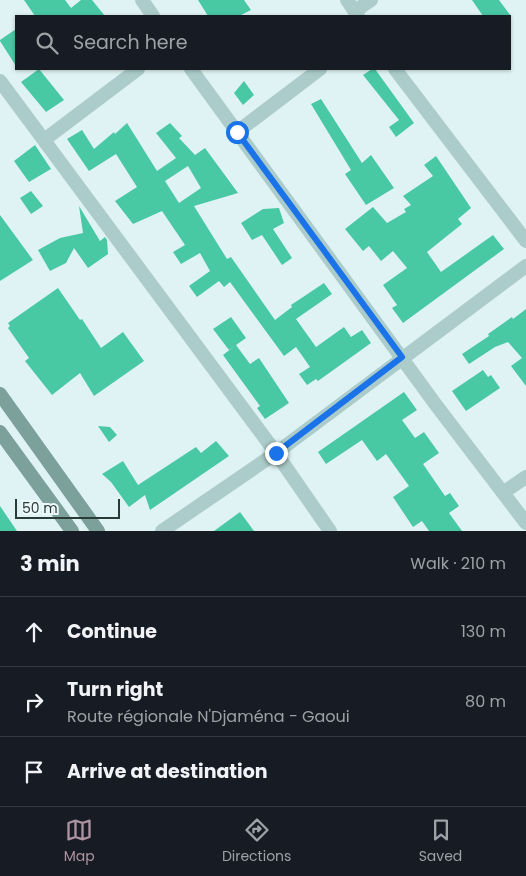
<!DOCTYPE html>
<html lang="en">
<head>
<meta charset="utf-8">
<style>
  body { margin:0; font-family:Poppins,sans-serif; background:#20242c; color:#f1f3f6 }
  .scale { position:absolute; left:15px; bottom:12px; width:105px; box-sizing:border-box; padding-left:5px; border:2px solid #2a3a37; border-top:0; font-size:14px; line-height:18px; white-space:nowrap; color:#2a3a37; -webkit-text-stroke:4px #edfafb; paint-order:stroke }
  .stop { position:absolute; width:15px; height:15px; margin:-11px; border:4px solid #1a73e8; border-radius:50%; background:#fff }
  .stop.end { background:#1a73e8; border-color:#fff; box-shadow:0 1px 5px #0008 }
  .list { margin:0; padding:0; list-style:none }
  h2 { display:flex; justify-content:space-between; align-items:center; height:65px; margin:0; padding:0 20px; font-size:21px }
  h2 small { font-size:16px; font-weight:400; color:#9ea1a6 }
  .list li { display:grid; grid-template-columns:32px 1fr auto; gap:15px; align-items:center; box-sizing:border-box; height:70px; padding:0 20px; border-top:1px solid #363941 }
  .list b { display:block; font-size:19px; white-space:nowrap }
  .list p { margin:0; font-size:16px; white-space:nowrap; color:#9ea1a6 }
  .list em { font-size:16px; font-style:normal; color:#9ea1a6 }
  .icon { flex:none; width:28px; height:28px; fill:none; stroke:currentColor; stroke-width:2; stroke-linecap:round; stroke-linejoin:round }
  .map { position:relative; flex:none; width:526px; height:531px; overflow:hidden }
  .search { position:absolute; background:#171b24; box-shadow:0 1px 4px #0004; left:15px; right:15px; top:15px; height:55px; display:flex; align-items:center; gap:12px; box-sizing:border-box; padding:0 18px; border-radius:0px; color:#9ea1a6; font-size:19px }
  .sheet { height:275px; background:#171b24 }
  nav { display:flex; justify-content:space-around; align-items:center; box-sizing:border-box; height:70px; border-top:1px solid #363941; background:#171b24; font-size:14px; color:#9ea1a6 }
  nav a { display:grid; justify-items:center; gap:2px }
  nav .on { color:#ae93a2 }
  .map>svg:first-child { display:block }
</style>
</head>
<body>
<div class="map">
<svg width="526" height="531" viewBox="0 0 526 531">
  <rect width="100%" height="100%" fill="#e0f3f4"/>
  <path fill="#49c8a4" fill-rule="evenodd" d="M24,0H65L71,8L81,0H92L105,16H35Z
    M198,0H244L251,10L239,16H208Z
    M472,0H499L511,16H483Z
    M16,29V66L0,41V40Z
    M39,69L64,100L46,112L21,82Z
    M372,69H375L414,123L396,137L389,127L399,120L363,75Z
    M244,81L254,95L243,105L234,93Z
    M321,99L362,163L371,155L394,188L366,205L345,174L351,170L311,104Z
    M127,123L157,171L176,158L156,133L170,123L182,136L179,138L195,155L205,148L238,193L194,206L227,259L231,257L275,320L292,307L291,305L324,283L332,294L296,319L316,347L344,327L351,337L362,330L371,343L318,381L316,379L307,385L299,374L310,367L296,347L284,356L230,282L224,287L219,281L197,297L189,286L210,271L200,253L181,264L173,252L185,245L162,211L133,224L115,201L137,187L116,154L89,171L67,139L82,130L94,149L114,132L115,134ZM188,166L201,188L179,203L165,181Z
    M35,145L51,169L29,182L14,161Z
    M436,156L471,208L458,219L462,224L427,252L441,272L493,235L504,249L403,323L392,308L397,305L383,285L407,268L393,251L381,261L369,246L363,251L345,229L373,207L387,223L406,212L404,209L411,205L403,196L433,176L424,165Z
    M31,191L43,206L31,214L20,198Z
    M79,206L100,241L105,237L107,240L108,254L88,268L74,248L66,263L50,271L38,250L60,238L83,233Z
    M279,208L284,223L273,229L292,258L282,265L262,235L252,240L241,223L263,209Z
    M0,215L33,260L0,281Z
    M58,288L80,320L82,319L101,348L123,332L144,361L94,396L80,373L52,395L25,361L29,358L8,328L10,326L8,323Z
    M526,309V386L511,366L522,358L508,342L495,347L469,364L462,354L489,336L488,334L512,317L513,319Z
    M231,317L246,338L229,350L213,329Z
    M236,345L250,364L259,358L289,403L265,419L257,408L260,406L223,355Z
    M483,370L488,377L491,375L500,388L466,411L452,391Z
    M404,392L417,410L402,420L415,438L424,432L439,453L423,464L445,496L450,493L459,506L449,513L462,531H429L422,521L413,527L393,497L409,486L386,454L377,461L362,440L326,464L318,452Z
    M98,426L110,427L117,435L109,442Z
    M216,441L229,456L150,510L145,495L129,507L111,482L102,474L123,461L138,485L196,447L201,453Z
    M0,506L17,531H0Z
    M240,512L254,531H214Z"/>
  <g fill="none" stroke-linecap="round" stroke-linejoin="round">
    <path stroke="#abccca" stroke-width="14" d="M142,0L153,16
      M347,0L358,16
      M355,11L371,0
      M191,69L436,405L526,523
      M395,69L526,241
      M0,81L276,453L330,531
      M237,132L320,69
      M44,140L138,69
      M504,492L526,477"/>
    <path stroke="#abccca" stroke-width="14" d="M162,531L276,453L526,266"/>
    <path stroke="#7ca09a" stroke-width="14" d="M0,394L98,531
      M0,432L72,531"/>
  </g>
  <g fill="none" stroke-linecap="round" stroke-linejoin="round">
    <path stroke="#1a73e8" stroke-width="6" d="M237,132L402,357L276,453"/>
  </g>
</svg>
<div class="scale">50 m</div>
<div class="stop" style="left:237px;top:132px"></div>
<div class="stop end" style="left:276px;top:453px"></div>
<div class="search"><svg class="icon" aria-label="search" viewBox="0 0 24 24"><circle cx="10" cy="10" r="6"/><path d="M15 15l6 6"/></svg>Search here</div>
</div>
<section class="sheet">
<h2>3 min<small>Walk · 210 m</small></h2>
<ul class="list">
<li><svg class="icon" aria-label="ahead" viewBox="0 0 24 24"><path d="M12 20V5M6 11l6-6 6 6"/></svg><div><b>Continue</b></div><em>130 m</em></li>
<li><svg class="icon" aria-label="right" viewBox="0 0 24 24"><path d="M7 20v-9h11M14 6l5 5-5 5"/></svg><div><b>Turn right</b><p>Route régionale N'Djaména - Gaoui</p></div><em>80 m</em></li>
<li><svg class="icon" aria-label="arrive" viewBox="0 0 24 24"><path d="M6 21V4h12l-3 4 3 4H6"/></svg><div><b>Arrive at destination</b></div></li>
</ul>
</section>
<nav>
<a class="on"><svg class="icon" aria-label="map" viewBox="0 0 24 24"><path d="M3 6l6-2 6 2 6-2v14l-6 2-6-2-6 2zM9 4v14M15 6v14"/></svg>Map</a>
<a><svg class="icon" aria-label="directions" viewBox="0 0 24 24"><path d="M12 3l9 9-9 9-9-9zM9 14v-3h6M13 9l2 2-2 2"/></svg>Directions</a>
<a><svg class="icon" aria-label="saved" viewBox="0 0 24 24"><path d="M7 4h10v16l-5-4-5 4z"/></svg>Saved</a>
</nav>
</body>
</html>
